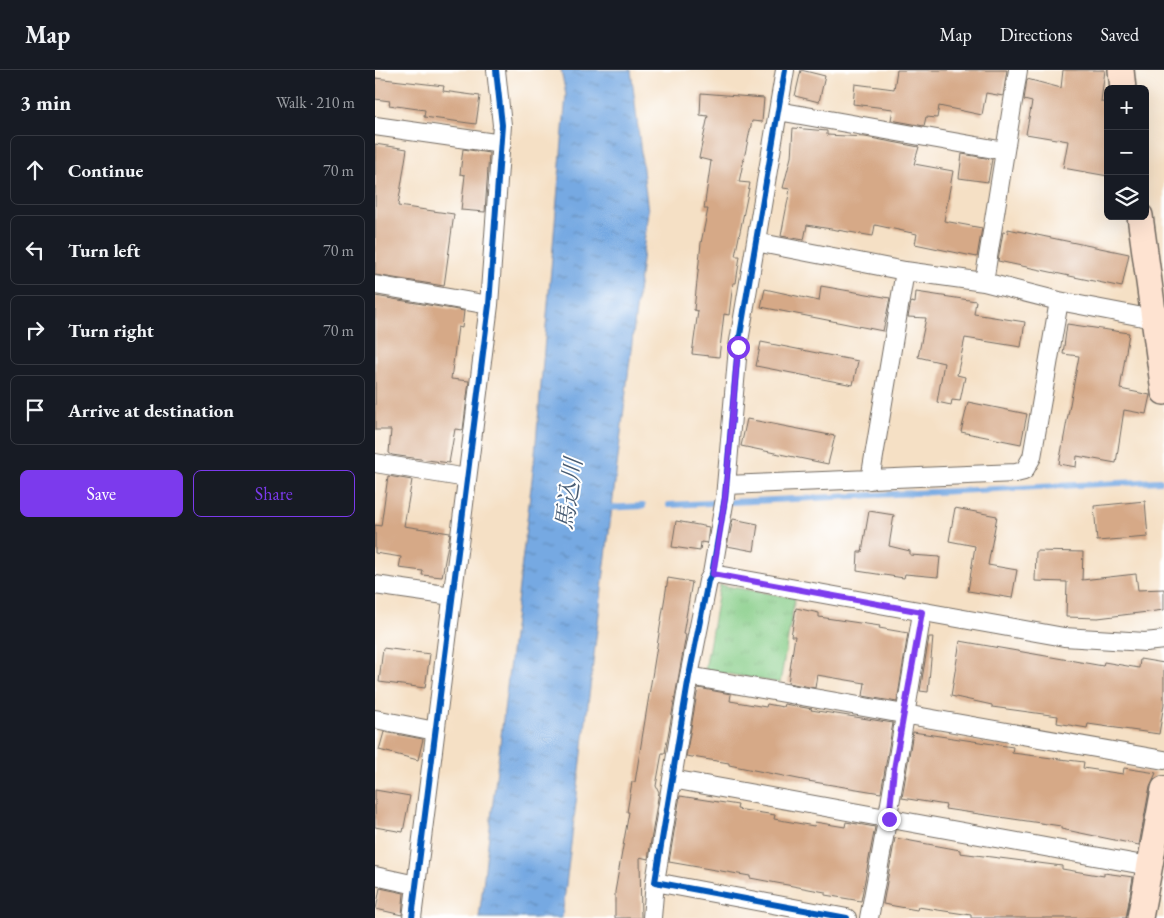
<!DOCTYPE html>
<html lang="en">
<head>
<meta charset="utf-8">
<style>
  body { margin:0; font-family:"EB Garamond","Noto Serif JP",serif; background:#20242c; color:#f1f3f6 }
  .controls { position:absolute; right:15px; top:15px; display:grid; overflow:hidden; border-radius:8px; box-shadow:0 5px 20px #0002 }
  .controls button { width:45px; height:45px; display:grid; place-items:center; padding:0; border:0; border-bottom:1px solid #363941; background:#171b24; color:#f1f3f6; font:25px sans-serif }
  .stop { position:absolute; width:15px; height:15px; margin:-11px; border:4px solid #7c3aed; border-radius:50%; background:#fff }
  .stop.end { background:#7c3aed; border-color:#fff; box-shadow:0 1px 5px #0008 }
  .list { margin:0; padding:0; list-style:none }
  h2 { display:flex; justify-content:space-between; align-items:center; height:65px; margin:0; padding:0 20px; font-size:21px }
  h2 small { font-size:16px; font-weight:400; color:#9ea1a6 }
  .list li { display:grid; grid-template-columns:32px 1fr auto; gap:15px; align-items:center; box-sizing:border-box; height:70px; margin:0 10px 10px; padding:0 10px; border:1px solid #363941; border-radius:8px }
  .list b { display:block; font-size:19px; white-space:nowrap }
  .list em { font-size:16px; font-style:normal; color:#9ea1a6 }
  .actions { display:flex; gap:10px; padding:15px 20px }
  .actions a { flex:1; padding:11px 0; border:1px solid #7c3aed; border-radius:8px; text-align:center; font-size:18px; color:#7c3aed }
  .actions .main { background:#7c3aed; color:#fff }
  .icon { flex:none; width:28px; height:28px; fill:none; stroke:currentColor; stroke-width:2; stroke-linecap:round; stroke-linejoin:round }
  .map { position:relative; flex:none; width:789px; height:848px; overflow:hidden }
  header { display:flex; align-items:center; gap:30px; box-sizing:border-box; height:70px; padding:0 25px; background:#171b24; border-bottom:1px solid #363941 }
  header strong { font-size:24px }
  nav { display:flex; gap:28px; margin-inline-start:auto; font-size:18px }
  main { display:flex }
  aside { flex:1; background:#171b24 }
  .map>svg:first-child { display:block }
</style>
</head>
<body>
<header>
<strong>Map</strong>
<nav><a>Map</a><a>Directions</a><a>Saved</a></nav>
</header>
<main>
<aside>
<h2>3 min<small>Walk · 210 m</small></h2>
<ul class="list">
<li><svg class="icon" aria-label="ahead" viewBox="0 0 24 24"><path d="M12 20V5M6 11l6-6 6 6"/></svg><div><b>Continue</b></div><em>70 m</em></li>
<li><svg class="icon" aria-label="left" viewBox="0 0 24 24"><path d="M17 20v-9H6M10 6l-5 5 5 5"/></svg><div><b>Turn left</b></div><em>70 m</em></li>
<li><svg class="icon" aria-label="right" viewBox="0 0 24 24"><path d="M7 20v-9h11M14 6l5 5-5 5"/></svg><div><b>Turn right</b></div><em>70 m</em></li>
<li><svg class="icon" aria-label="arrive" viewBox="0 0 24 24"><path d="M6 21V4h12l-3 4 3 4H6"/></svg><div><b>Arrive at destination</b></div></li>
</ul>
<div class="actions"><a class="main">Save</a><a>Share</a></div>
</aside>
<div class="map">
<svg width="789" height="848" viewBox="0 0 789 848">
  <defs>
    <pattern id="park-tufts" width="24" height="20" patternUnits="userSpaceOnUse" patternTransform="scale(1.25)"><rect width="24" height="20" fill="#88ce89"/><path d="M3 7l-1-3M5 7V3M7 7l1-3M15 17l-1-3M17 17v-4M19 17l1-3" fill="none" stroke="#76b176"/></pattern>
    <pattern id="water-ripples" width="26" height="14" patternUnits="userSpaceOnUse" patternTransform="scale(1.25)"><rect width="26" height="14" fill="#76a9e2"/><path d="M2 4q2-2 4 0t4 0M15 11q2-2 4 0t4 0" fill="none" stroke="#618ab7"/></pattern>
  </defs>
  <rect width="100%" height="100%" fill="#fff"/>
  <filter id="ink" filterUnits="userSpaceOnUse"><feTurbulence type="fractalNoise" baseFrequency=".02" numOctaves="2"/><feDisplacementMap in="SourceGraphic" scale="10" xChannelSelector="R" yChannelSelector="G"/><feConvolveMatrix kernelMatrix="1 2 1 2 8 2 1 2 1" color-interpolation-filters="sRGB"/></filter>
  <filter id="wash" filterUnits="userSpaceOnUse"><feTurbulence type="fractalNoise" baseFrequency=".0096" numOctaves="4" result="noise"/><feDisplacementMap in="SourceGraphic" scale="20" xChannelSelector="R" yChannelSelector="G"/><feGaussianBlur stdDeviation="1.12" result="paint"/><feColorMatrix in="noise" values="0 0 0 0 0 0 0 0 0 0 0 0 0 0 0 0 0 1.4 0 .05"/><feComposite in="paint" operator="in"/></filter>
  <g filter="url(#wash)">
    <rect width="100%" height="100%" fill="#f5e0c5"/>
    <path fill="url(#park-tufts)" stroke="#5a7c5a" d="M345,515L420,528L405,613L330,600Z"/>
    <path fill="url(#water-ripples)" stroke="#506a86" d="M186,0H256L273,141L187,848H104L160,384L191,25Z"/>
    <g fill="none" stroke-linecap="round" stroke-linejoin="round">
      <path stroke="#76a9e2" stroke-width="6" d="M294,435L785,411
        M230,438L268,436"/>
    </g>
    <g id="blocks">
      <path fill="#d6a987" d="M426,0L450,6L444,32L420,26Z
        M522,0H632L628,26L611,23L607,45L564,36L562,48L551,47L549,56L516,50L518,39L478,34L480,14L519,19Z
        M688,0H730L726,32L733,33V106L688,98L693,71L651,64L657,32L649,30L652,9L686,18Z
        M0,8L69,16L68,21L105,26L101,54L49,47L50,40L14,35L15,31L0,29Z
        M326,23L389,28L387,52L377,51L364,112L375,113L360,186H365L361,213H358L354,245L349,244L344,287L317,284L323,241L319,240L326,173L333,139H329L336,91L324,88L333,46L325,45Z
        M418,58L452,61V65L490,67L544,77L539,94L578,101L569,151L607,158L602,187L540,174L542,164L500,155L498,166L432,155L429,170L406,166L415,119L408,118L416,87Z
        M0,74L32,79L23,136L79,144L69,216L0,205Z
        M88,79L114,83L110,142L86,140L90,105L85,104Z
        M587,84L617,89L613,112L584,108Z
        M633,159L754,184L747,217L623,191L628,162L633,163Z
        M446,216L515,228L508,261L386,237L390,219L444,231Z
        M541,222L601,231L599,244L650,252L646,277L590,268L582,305L590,307L585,331L577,330L576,335L562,332L569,293L543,287L551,248L533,247L536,232L540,233Z
        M0,226L89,241L87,258L83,257L76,309L94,311L88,360L80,359L74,393L17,385L14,383L16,360H0Z
        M692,254L754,263L745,319L775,325L771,344L749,340L741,393L702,386L701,397L684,394L704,286L688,284Z
        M386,272L483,291L478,315L381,296Z
        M593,332L652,344L646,374L586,362Z
        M372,349L460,366L453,394L366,376Z
        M13,406L37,410L29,456L75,463L67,507L47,505L48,501L24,498L26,487L0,483V455L6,456Z
        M770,431L773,467L722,471L719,436Z
        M580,438L622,446L613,495L642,500L637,528L593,521L600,476L574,471Z
        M494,441L519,445L514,476L535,481V485L565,487L563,507L530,504L529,508L482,501L483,482H487Z
        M358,449L383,454L379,481L352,476Z
        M301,451L334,457L332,473L326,472L325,481L297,477Z
        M661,481L708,482L707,510L761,504L763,520L789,519V540L723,548L691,547L692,512L660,511Z
        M293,508L317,512L308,564L311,565L290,683H287L281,716L284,722L273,789L265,787L266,848H240V822L254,742H252L257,712H260Z
        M421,538L444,543V547L505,556L504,558L533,563L522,632L488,626L490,613L442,605L440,618L413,613L420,566H416Z
        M554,567H558L553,622L545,621Z
        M585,571L728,596L729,592L764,598L765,589L789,593V634L784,664L713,654L712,658L682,653L683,646L617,637V635L576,626Z
        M8,578L55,584L50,618L4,612Z
        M323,618L356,624L355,631L391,637L392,634L408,637L409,634L437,639L436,640L518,653L506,723L433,711L354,695V693L311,686Z
        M9,662L48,669L43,690L4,680Z
        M538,662L638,677L637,683L709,692L708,698L748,704L749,698L781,703L775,716L764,775L686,759V756L570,739L571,735L527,728Z
        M0,720L35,726L28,762L0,757Z
        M305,726L363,735L362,739L400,745L399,749L439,756L440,752L470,757L471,752L500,757L486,831L450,825V822L375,808V806L294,792Z
        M520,768L585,780V783L687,796V799L729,806V803L758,807L751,848H596V845L543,837L542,840L508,834Z
        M5,818L29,823L27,845L1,839Z"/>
    </g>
  </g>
  <g filter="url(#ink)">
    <use href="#blocks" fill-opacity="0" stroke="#726a61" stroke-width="1"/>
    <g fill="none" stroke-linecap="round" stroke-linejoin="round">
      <defs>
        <path id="street" d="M410,0L363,277L350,428L337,504L333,511L314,606L280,812L472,848
          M403,41L630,81
          M0,56L127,74
          M381,172L530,201L609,212L684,231L789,251
          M609,212L643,0
          M0,215L114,235
          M0,393L92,408
          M495,410L530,201
          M351,415L641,403L649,401L657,387L684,231
          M337,504L689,567L770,572L789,570
          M0,515L77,526
          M314,606L789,690
          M0,649L60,661
          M297,709L774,796
          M0,806L41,815
          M37,848L114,235L127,55L121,0
          M277,848L280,812
          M494,848C514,747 530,645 547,543"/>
        <path id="secondary" d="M746,0L748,19
          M765,146L789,322
          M765,848L789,719"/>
      </defs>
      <use href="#street" stroke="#726a61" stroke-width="20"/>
      <use href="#secondary" stroke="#726a61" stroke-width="28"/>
      <use href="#street" stroke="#fff" stroke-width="18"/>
      <use href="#secondary" stroke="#fee3d1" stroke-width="25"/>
      <defs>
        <path id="cycleway" d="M410,0L363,277L350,428L337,504L333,511L314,606L280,812L472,848
          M37,848L114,235L127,55L121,0"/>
      </defs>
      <use href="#cycleway" stroke="#fff" stroke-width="9"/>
      <use href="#cycleway" stroke="#0057b8" stroke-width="6"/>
    </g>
  </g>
  <g fill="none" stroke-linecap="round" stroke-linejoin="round" filter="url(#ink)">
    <path stroke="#7c3aed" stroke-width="6" d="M363,277L350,428L338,504L547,542L519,699L514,749"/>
  </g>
  <g text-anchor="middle" stroke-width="4" stroke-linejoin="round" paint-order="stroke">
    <g font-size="24" font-style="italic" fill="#495d74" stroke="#fff">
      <text transform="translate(194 424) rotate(-82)" y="8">馬込川</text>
    </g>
  </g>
</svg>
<div class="controls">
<button>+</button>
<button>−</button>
<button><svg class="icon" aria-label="layers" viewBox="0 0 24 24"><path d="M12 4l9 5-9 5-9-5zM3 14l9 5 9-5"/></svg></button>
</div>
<div class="stop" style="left:363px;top:277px"></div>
<div class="stop end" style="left:514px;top:749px"></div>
</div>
</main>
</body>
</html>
